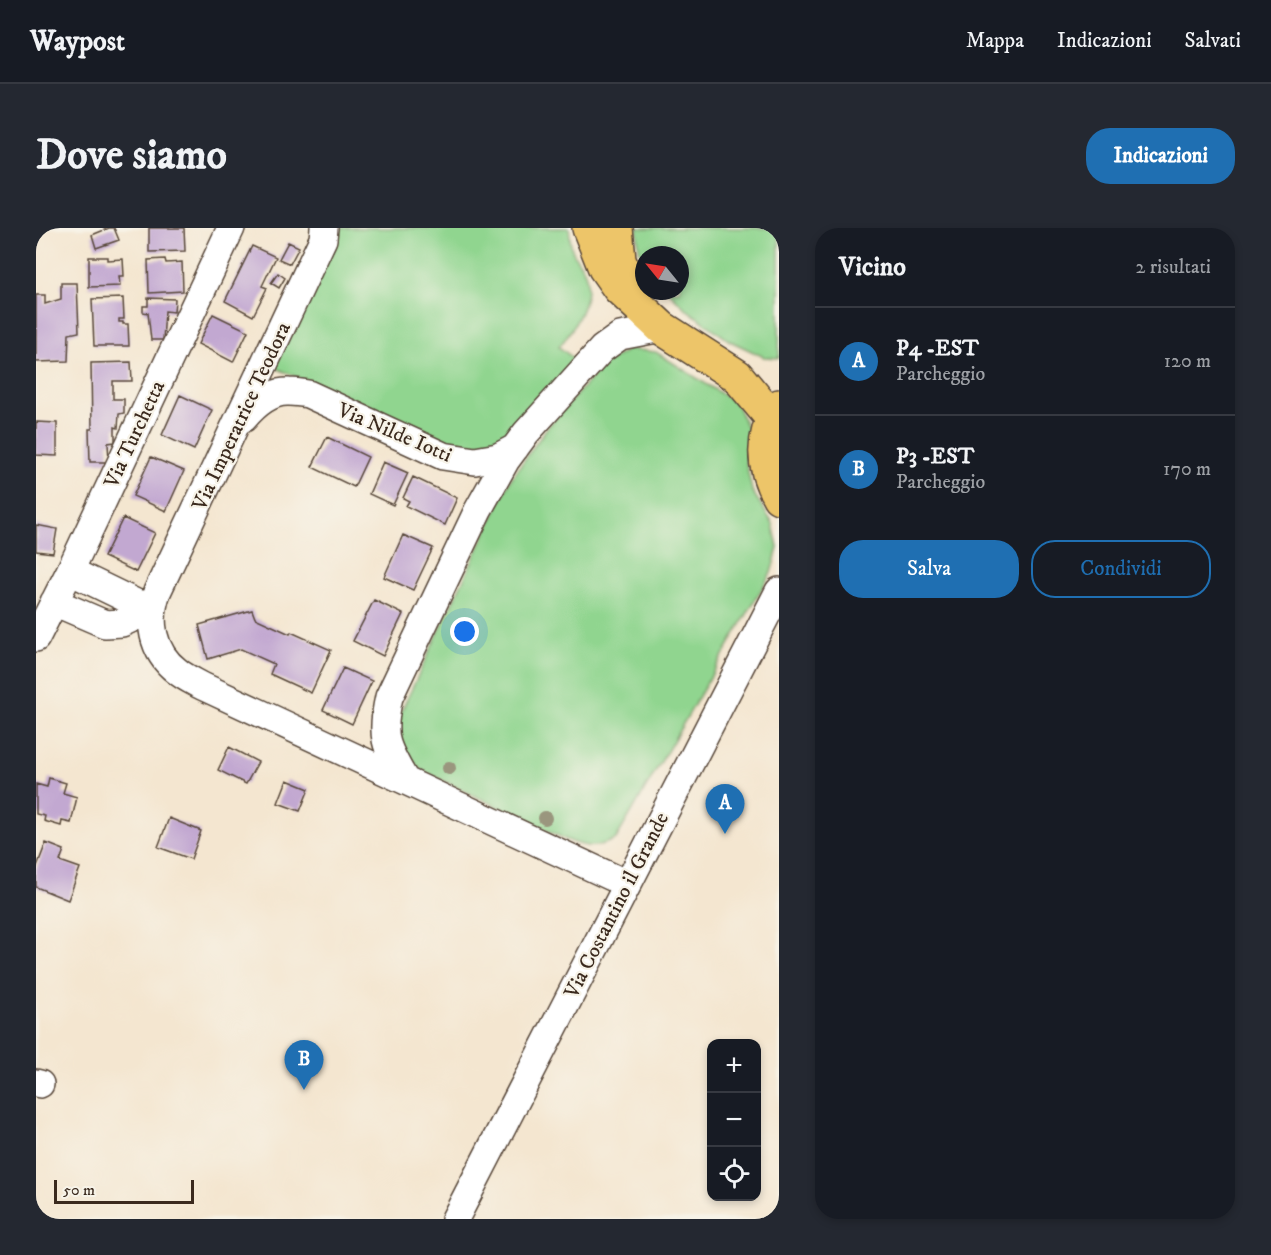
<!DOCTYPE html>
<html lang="it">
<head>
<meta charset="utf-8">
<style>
  body { margin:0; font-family:"IM FELL DW Pica",serif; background:#242831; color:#f1f3f6 }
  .controls { position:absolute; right:18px; bottom:18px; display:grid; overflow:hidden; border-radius:12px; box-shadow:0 3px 9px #0003 }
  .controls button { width:54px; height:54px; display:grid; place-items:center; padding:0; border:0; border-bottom:2px solid #363941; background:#171b24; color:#f1f3f6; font:30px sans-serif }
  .compass { position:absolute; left:599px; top:18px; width:54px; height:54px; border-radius:50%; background:#171b24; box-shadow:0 3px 9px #0003; rotate:300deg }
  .scale { position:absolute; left:18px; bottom:15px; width:140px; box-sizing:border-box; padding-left:6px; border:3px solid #3b2a1e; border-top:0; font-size:16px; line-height:21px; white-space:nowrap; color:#3b2a1e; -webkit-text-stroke:4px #f7f3e8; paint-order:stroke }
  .you { position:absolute; left:429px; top:404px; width:21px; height:21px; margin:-15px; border:4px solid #fff; border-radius:50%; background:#1a73e8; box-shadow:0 0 0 9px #1a73e833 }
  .badge { display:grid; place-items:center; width:39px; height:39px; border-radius:50%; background:#1f6fb2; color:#fff; font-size:20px; font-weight:700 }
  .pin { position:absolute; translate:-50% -50px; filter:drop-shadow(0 2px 3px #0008) }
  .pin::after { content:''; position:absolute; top:32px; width:21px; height:18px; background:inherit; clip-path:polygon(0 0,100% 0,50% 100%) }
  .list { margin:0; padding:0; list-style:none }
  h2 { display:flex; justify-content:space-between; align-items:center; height:78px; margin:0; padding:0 24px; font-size:26px }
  h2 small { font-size:20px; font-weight:400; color:#9ea1a6 }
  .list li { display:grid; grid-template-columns:39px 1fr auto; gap:18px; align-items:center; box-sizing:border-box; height:108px; padding:0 24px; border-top:2px solid #363941 }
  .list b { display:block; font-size:22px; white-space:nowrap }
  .list p { margin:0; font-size:20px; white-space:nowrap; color:#9ea1a6 }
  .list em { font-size:20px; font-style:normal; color:#9ea1a6 }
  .actions { display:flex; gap:12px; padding:18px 24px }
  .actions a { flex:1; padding:14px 0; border:2px solid #1f6fb2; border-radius:24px; text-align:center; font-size:21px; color:#1f6fb2 }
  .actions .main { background:#1f6fb2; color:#fff }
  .icon { flex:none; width:33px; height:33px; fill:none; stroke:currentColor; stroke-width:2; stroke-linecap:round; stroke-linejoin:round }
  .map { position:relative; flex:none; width:743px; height:991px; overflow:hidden; border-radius:24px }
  header { display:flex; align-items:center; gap:36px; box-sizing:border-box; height:84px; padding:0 30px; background:#171b24; border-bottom:2px solid #363941 }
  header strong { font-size:28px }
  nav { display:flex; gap:33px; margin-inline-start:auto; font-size:21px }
  .intro { display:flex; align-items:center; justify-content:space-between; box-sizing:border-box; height:144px; padding:0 36px }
  h1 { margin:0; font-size:42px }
  .button { padding:15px 27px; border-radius:24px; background:#1f6fb2; color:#fff; font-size:21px; font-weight:700 }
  main { display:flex; gap:36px; padding:0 36px }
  aside { flex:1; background:#171b24; border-radius:24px; box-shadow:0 3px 9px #0003 }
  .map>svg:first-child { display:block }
</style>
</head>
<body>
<header>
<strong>Waypost</strong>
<nav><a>Mappa</a><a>Indicazioni</a><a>Salvati</a></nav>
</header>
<div class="intro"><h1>Dove siamo</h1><a class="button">Indicazioni</a></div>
<main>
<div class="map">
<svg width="743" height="991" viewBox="0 0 743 991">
  <rect width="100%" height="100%" fill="#f7f3e8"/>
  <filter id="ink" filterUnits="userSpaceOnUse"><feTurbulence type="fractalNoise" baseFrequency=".0167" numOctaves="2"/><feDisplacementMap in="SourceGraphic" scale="12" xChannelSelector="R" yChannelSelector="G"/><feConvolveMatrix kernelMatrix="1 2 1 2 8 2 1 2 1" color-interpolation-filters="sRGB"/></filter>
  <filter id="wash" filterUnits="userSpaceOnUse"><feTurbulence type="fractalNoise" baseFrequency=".008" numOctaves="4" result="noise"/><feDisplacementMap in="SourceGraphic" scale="24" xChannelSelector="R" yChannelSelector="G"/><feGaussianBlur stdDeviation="1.35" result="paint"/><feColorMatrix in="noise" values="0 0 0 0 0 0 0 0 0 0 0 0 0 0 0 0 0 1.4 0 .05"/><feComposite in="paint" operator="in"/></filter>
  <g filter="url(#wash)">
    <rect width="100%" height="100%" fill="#f4e6d0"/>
    <path fill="#90d58f" stroke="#668056" stroke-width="1.5" d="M294,0H533C534,7 534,17 537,24C540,31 546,37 549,45C558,70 538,100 523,119L541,133L468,211L453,219L419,220L238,139Z
      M601,0H743V130L728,129L694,113L650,81L632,63H644V27H608V32L603,21Z
      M593,121L620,124L700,175L712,202L710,235L716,263L737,296L742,320L735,345L580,611C559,621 552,620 531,612L385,542C367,524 364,515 362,490L475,251L510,201L567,137Z"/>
    <g id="blocks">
      <path fill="#c2a8d1" d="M73,0H78L83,12L60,20L56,7Z
        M113,0H148L149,23L113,24Z
        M252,14L263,19L254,36L243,31Z
        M216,18L240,29L226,58L231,60L217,88L189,73Z
        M53,29H71V32L87,31L88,48H83L84,58L53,59Z
        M129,31L130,35L146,34L147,63L113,65L112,32Z
        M242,45L249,50L243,60L235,55Z
        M25,55H41L43,104L33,106L32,133L0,134V67H9V76L25,71Z
        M87,70L88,91H83V94H87V96H92L93,118H58L56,71Z
        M112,70L139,71L138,84L129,83L127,112H115L112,85L107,84V78H112Z
        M177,86L212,103L197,134L162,116Z
        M95,134L96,153H77V171H88V185L83,186L82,200L79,199V214L72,215L73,234H54L53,201H56L55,135Z
        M144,167L176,182L158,222L126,207Z
        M0,194L21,195V228L0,227Z
        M291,209L332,229L318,259L276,239Z
        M115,229L148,243L130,283L97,268Z
        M347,234L372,245L357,277L333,266Z
        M377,249L421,270L409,297L370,278L373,273L367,270Z
        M87,290L119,305L100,344L68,329Z
        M0,297L21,301L17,325L0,323Z
        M367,307L397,320L377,362L348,349Z
        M338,372L367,386L347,428L317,413Z
        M216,382L219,390L254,406L255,404L295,422L275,465L234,446L238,436L205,421L172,431L163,397Z
        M307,440L336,453L316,496L287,482Z
        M193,519L222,534L210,556L182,542Z
        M13,550L30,555L27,565L41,569L35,595L26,593L25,598L8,593L9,588L0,586V556L11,559Z
        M251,552L273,561L264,583L242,575Z
        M133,590L165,603L155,631L122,619Z
        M10,615L28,622L24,633L44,640L32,672L0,659V641Z"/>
    </g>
  </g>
  <g filter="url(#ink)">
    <use href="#blocks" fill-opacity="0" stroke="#574639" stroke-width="1.5"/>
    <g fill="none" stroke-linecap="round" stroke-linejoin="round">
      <defs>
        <path id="minor" d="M288,0L287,11L121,364C111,392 116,424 141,443C148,449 157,453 166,458L591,656
          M208,190C219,177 234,163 253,164C259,164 266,165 272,166L407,228L439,233L462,229L479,220
          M34,343L102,376H117
          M18,374L69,396L86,395L101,388L115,387
          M0,410L34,343L195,0
          M369,552C349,518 344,508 353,469L442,282L470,232L490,205L566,121L584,108L626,100
          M0,855L4,856
          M419,991L743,363"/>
        <path id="major" d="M553,0L569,40L583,60L626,100L701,148L736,190
          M580,0L583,32L590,51
          M743,178C726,208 725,238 743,269"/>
      </defs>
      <use href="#minor" stroke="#574639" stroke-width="30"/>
      <use href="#major" stroke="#574639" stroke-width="36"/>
      <use href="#minor" stroke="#fff" stroke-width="27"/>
      <use href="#major" stroke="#edc569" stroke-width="33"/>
    </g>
    <g fill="#9a967e">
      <circle cx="413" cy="540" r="7"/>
      <circle cx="509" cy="590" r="7"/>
    </g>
  </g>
  <g text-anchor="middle" stroke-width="4.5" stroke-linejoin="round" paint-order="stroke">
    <g font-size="21" fill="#3b2a1e" stroke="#f7f3e8">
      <text transform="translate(205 188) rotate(-65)" y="7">Via Imperatrice Teodora</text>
      <text transform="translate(359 204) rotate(23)" y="7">Via Nilde Iotti</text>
      <text transform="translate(98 206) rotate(-65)" y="7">Via Turchetta</text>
      <text transform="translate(580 677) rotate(-63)" y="7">Via Costantino il Grande</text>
    </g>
  </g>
</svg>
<div class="controls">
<button>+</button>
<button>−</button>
<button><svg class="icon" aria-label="locate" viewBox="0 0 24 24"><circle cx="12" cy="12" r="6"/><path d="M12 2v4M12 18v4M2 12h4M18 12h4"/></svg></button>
</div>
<svg class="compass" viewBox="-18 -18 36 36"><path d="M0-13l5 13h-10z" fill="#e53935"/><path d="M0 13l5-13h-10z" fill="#9ea1a6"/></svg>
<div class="scale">50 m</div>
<div class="you"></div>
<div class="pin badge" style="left:689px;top:606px">A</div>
<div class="pin badge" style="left:268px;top:862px">B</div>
</div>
<aside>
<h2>Vicino<small>2 risultati</small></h2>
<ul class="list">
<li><span class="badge">A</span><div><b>P4 -EST</b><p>Parcheggio</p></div><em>120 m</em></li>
<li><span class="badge">B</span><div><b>P3 -EST</b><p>Parcheggio</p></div><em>170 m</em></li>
</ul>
<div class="actions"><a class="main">Salva</a><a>Condividi</a></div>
</aside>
</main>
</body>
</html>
